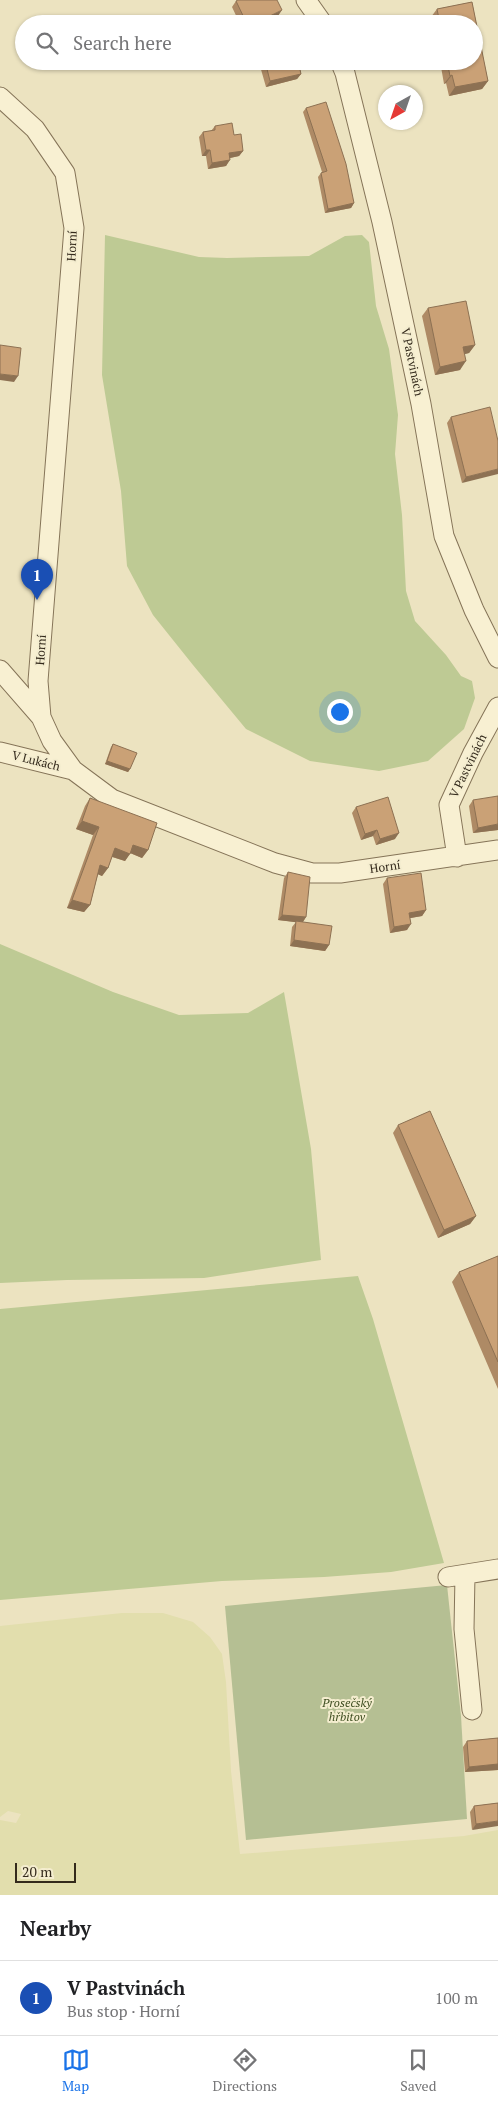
<!DOCTYPE html>
<html lang="en">
<head>
<meta charset="utf-8">
<style>
  body { margin:0; font-family:"PT Serif",serif; background:#f2f2f2; color:#202124 }
  .compass { position:absolute; left:378px; top:85px; width:45px; height:45px; border-radius:50%; background:#fff; box-shadow:0 1px 4px #0004; rotate:220deg }
  .scale { position:absolute; left:15px; bottom:12px; width:61px; box-sizing:border-box; padding-left:5px; border:2px solid #342a1c; border-top:0; font-size:14px; line-height:18px; white-space:nowrap; color:#342a1c; -webkit-text-stroke:4px #f4edcf; paint-order:stroke }
  .you { position:absolute; left:339px; top:711px; width:18px; height:18px; margin:-12px; border:4px solid #fff; border-radius:50%; background:#1a73e8; box-shadow:0 0 0 8px #1a73e833 }
  .badge { display:grid; place-items:center; width:32px; height:32px; border-radius:50%; background:#1a73e8; color:#fff; font-size:16px; font-weight:700 }
  .pin { position:absolute; translate:-50% -41px; filter:drop-shadow(0 1px 2px #0008) }
  .pin::after { content:''; position:absolute; top:26px; width:18px; height:15px; background:inherit; clip-path:polygon(0 0,100% 0,50% 100%) }
  .list { margin:0; padding:0; list-style:none }
  h2 { display:flex; justify-content:space-between; align-items:center; height:65px; margin:0; padding:0 20px; font-size:21px }
  h2 small { font-size:16px; font-weight:400; color:#757577 }
  .list li { display:grid; grid-template-columns:32px 1fr auto; gap:15px; align-items:center; box-sizing:border-box; height:75px; padding:0 20px; border-top:1px solid #e0e0e0 }
  .list b { display:block; font-size:19px; white-space:nowrap }
  .list p { margin:0; font-size:16px; white-space:nowrap; color:#757577 }
  .list em { font-size:16px; font-style:normal; color:#757577 }
  .icon { flex:none; width:28px; height:28px; fill:none; stroke:currentColor; stroke-width:2; stroke-linecap:round; stroke-linejoin:round }
  .map { position:relative; flex:none; width:498px; height:1895px; overflow:hidden }
  .search { position:absolute; background:#fff; box-shadow:0 1px 4px #0004; left:15px; right:15px; top:15px; height:55px; display:flex; align-items:center; gap:12px; box-sizing:border-box; padding:0 18px; border-radius:28px; color:#757577; font-size:19px }
  .sheet { height:140px; background:#fff }
  nav { display:flex; justify-content:space-around; align-items:center; box-sizing:border-box; height:70px; border-top:1px solid #e0e0e0; background:#fff; font-size:14px; color:#757577 }
  nav a { display:grid; justify-items:center; gap:2px }
  nav .on { color:#1a73e8 }
  .map>svg:first-child { display:block }
</style>
</head>
<body>
<div class="map">
<svg width="498" height="1895" viewBox="0 0 498 1895">
  <rect width="100%" height="100%" fill="#ece3c0"/>
  <path fill="#e2dead" d="M122,1613H163L193,1622L210,1637L222,1654L226,1682L231,1771L240,1854L464,1836L498,1830V1895H0V1820L16,1823L21,1814L8,1811L0,1817V1626Z"/>
  <path fill="#beca94" d="M105,235L199,257L227,258L309,256L345,236L362,235L369,242L376,306L389,349L398,415L395,454L402,515L406,591L415,621L446,655L461,676L472,681L475,698L464,729L428,761L379,771L310,761L246,729L193,665L153,615L127,566L121,491L102,375Z
    M0,944L113,992L179,1015L248,1013L284,992L311,1149L321,1260L204,1278L67,1280L0,1283Z
    M358,1276L373,1319L444,1563L391,1572L324,1577L222,1581L0,1600V1309Z"/>
  <path fill="#b5bf93" d="M447,1585L461,1716L467,1819L246,1840L225,1606Z"/>
  <g fill="none" stroke-linecap="round" stroke-linejoin="round">
    <defs>
      <path id="minor" d="M306,0L323,24
        M340,61L345,73L382,222L421,404L444,536L474,610L498,658
        M0,97L35,129L65,173L74,228L38,681L41,717L52,741L73,770L112,799L275,863L312,873H340L498,850
        M0,670L41,717
        M0,752L73,770
        M457,857L449,805L473,753L498,707
        M465,1575L464,1629L472,1710
        M448,1577L498,1569"/>
    </defs>
    <use href="#minor" stroke="#857458" stroke-width="21"/>
    <use href="#minor" stroke="#f8f0d2" stroke-width="19"/>
  </g>
  <path fill="#ae8a65" d="M236,1L278,16L262,24H240L232,7Z
    M472,2L488,81L482,89L449,96L446,83L444,84L440,61H474V24H432L431,17L437,9Z
    M264,61H298L301,74L297,79L266,87L260,66Z
    M306,108L354,203L351,208L325,213L318,177L321,173L322,172L303,112Z
    M215,126L234,135L243,151L239,156L230,158L226,166L208,169L206,156H202L199,137L203,132L211,131Z
    M428,308L475,345L469,353L464,354L460,370L435,375L422,316Z
    M451,417L498,441L462,483L447,423Z
    M113,744L130,769L128,772L105,764L111,747Z
    M90,798L148,850L142,858L130,853L125,861L112,857L108,868L102,876L98,874L90,905L84,912L67,908L93,835L76,829L85,806Z
    M473,800L498,830L473,833L469,806Z
    M356,807L395,839L376,845L373,836L361,840L352,813Z
    M288,872L306,917L303,922L329,945L325,951L290,946L292,927L296,922L278,920L284,878Z
    M387,878L426,910L422,916L410,918L407,930L390,933L383,884Z
    M398,1125L476,1216L470,1224L438,1238L393,1133Z
    M498,1256V1389L452,1282L459,1272Z
    M498,1738V1770L465,1772L463,1747L467,1741Z
    M498,1803L472,1830L470,1812L474,1806Z"/>
  <path fill="#8d7153" d="M282,10L278,16L262,24H254Z
    M301,74L297,79L266,87L270,81Z
    M452,75L446,83L444,84L450,76Z
    M488,81L482,89L449,96L455,87Z
    M206,150H210L206,156H202Z
    M243,151L239,156L225,159L229,153Z
    M230,160L226,166L208,169L212,163Z
    M354,203L351,208L325,213L328,209Z
    M475,345L469,353L457,356L463,347Z
    M466,361L460,370L435,375L440,367Z
    M0,374L18,376L14,382L0,380Z
    M498,469V474L462,483L466,477Z
    M107,761L130,769L128,772L105,764Z
    M82,821L99,827L93,835L76,829Z
    M498,824V830L473,833L478,828Z
    M377,830L373,836L361,840L365,834Z
    M399,833L395,839L376,845L380,839Z
    M133,845L148,850L142,858L128,852Z
    M115,848L130,854L125,861L110,856Z
    M100,865L108,868L102,876L95,873Z
    M72,900L90,905L84,912L67,908Z
    M426,910L422,916L405,919L409,913Z
    M282,915L306,917L302,923L278,920Z
    M411,924L407,930L390,933L394,927Z
    M294,940L329,945L325,951L290,946Z
    M476,1216L470,1224L438,1238L444,1230Z
    M498,1764V1770L465,1772L469,1767Z
    M498,1821V1826L472,1830L476,1824Z"/>
  <path fill="#caa176" stroke="#8d7153" d="M238,0H277L282,10L254,24H247L236,1Z
    M472,2L488,81L455,87L452,75L450,76L447,61H474V24H440L437,9Z
    M265,61H298L301,74L270,81Z
    M326,102L346,164L354,203L328,209L321,173L327,171L306,108Z
    M232,123L234,135L241,134L243,151L229,153L230,160L212,163L210,150H206L203,132L215,130V126Z
    M466,301L475,345L463,347L466,361L440,367L428,308Z
    M0,345L21,348L18,376L0,374Z
    M490,407L498,441V469L466,477L451,417Z
    M113,744L137,753L130,769L107,761Z
    M498,796V824L478,828L473,800Z
    M388,797L399,833L380,839L377,830L365,834L356,807Z
    M90,798L157,823L148,850L133,845L130,854L115,848L108,868L100,865L90,905L72,900L99,827L82,821Z
    M288,872L310,877L306,917L282,915Z
    M421,873L426,910L409,913L411,924L394,927L387,878Z
    M296,921L332,926L329,945L294,940Z
    M430,1111L476,1216L444,1230L398,1125Z
    M498,1256V1362L459,1272Z
    M498,1738V1764L469,1767L467,1741Z
    M498,1803V1821L476,1824L474,1806Z"/>
  <g text-anchor="middle" stroke-width="4" stroke-linejoin="round" paint-order="stroke">
    <g font-size="12" fill="#342a1c" stroke="#f4edcf">
      <text transform="translate(72 246) rotate(-87)" y="4">Horní</text>
      <text transform="translate(412 362) rotate(78)" y="4">V Pastvinách</text>
      <text transform="translate(41 650) rotate(-86)" y="4">Horní</text>
      <text transform="translate(36 761) rotate(14)" y="4">V Lukách</text>
      <text transform="translate(468 766) rotate(-64)" y="4">V Pastvinách</text>
      <text transform="translate(385 867) rotate(-8)" y="4">Horní</text>
    </g>
    <g font-size="12" font-style="italic" fill="#415023" stroke="#f4edcf">
      <text x="347" y="1707">Prosečský<tspan x="347" dy="14">hřbitov</tspan></text>
    </g>
  </g>
</svg>
<svg class="compass" viewBox="-18 -18 36 36"><path d="M0-13l5 13h-10z" fill="#e53935"/><path d="M0 13l5-13h-10z" fill="#757577"/></svg>
<div class="scale">20 m</div>
<div class="you"></div>
<div class="pin badge" style="left:37px;top:600px;background:#1a4fb4">1</div>
<div class="search"><svg class="icon" aria-label="search" viewBox="0 0 24 24"><circle cx="10" cy="10" r="6"/><path d="M15 15l6 6"/></svg>Search here</div>
</div>
<section class="sheet">
<h2>Nearby<small></small></h2>
<ul class="list">
<li><span class="badge" style="background:#1a4fb4">1</span><div><b>V Pastvinách</b><p>Bus stop · Horní</p></div><em>100 m</em></li>
</ul>
</section>
<nav>
<a class="on"><svg class="icon" aria-label="map" viewBox="0 0 24 24"><path d="M3 6l6-2 6 2 6-2v14l-6 2-6-2-6 2zM9 4v14M15 6v14"/></svg>Map</a>
<a><svg class="icon" aria-label="directions" viewBox="0 0 24 24"><path d="M12 3l9 9-9 9-9-9zM9 14v-3h6M13 9l2 2-2 2"/></svg>Directions</a>
<a><svg class="icon" aria-label="saved" viewBox="0 0 24 24"><path d="M7 4h10v16l-5-4-5 4z"/></svg>Saved</a>
</nav>
</body>
</html>
